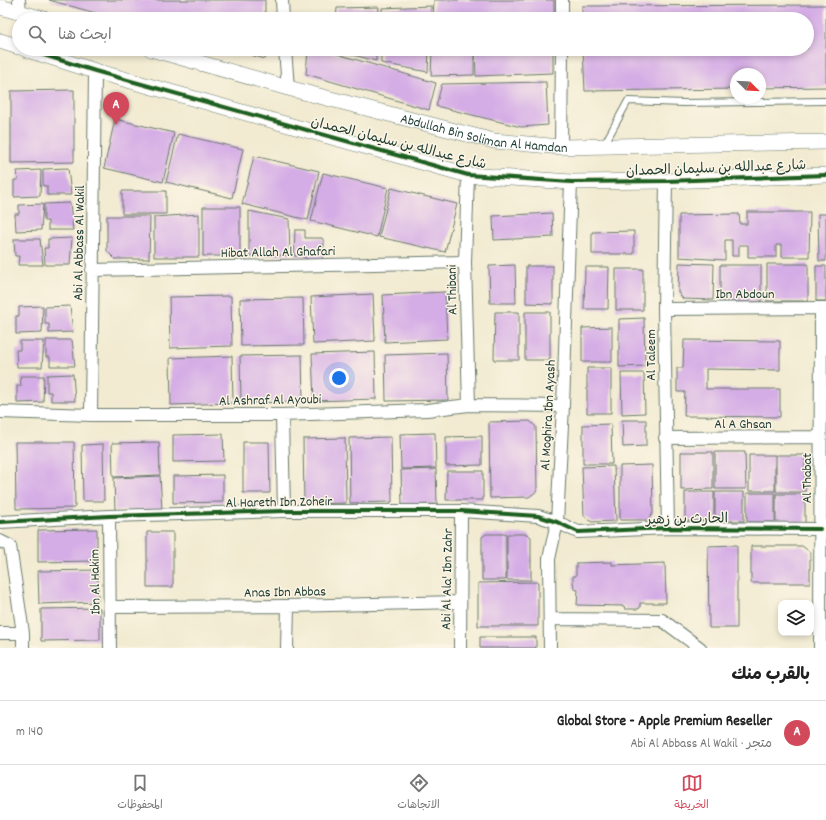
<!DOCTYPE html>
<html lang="ar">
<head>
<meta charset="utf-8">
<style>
  body { margin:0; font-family:Dekko,"Playpen Sans Arabic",sans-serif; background:#f2f2f2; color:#222; direction:rtl }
  .controls { position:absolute; right:12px; bottom:12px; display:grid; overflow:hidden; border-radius:8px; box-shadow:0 2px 6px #0003 }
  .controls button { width:36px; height:36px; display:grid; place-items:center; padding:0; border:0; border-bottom:1px solid #e0e0e0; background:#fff; color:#222; font:20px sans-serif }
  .compass { position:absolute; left:730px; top:68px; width:36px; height:36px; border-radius:50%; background:#fff; box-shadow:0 2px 6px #0003; rotate:114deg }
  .you { position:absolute; left:339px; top:378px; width:14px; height:14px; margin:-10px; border:3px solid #fff; border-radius:50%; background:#1a73e8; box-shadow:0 0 0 6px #1a73e833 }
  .badge { display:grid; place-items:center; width:26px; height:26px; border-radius:50%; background:#d1495b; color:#fff; font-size:13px; font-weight:700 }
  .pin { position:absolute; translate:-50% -33px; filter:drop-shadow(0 1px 2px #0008) }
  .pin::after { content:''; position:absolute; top:21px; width:14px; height:12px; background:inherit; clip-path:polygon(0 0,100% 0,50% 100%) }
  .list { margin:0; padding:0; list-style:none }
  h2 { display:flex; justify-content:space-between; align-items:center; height:52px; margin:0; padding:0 16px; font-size:17px }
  h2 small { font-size:13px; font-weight:400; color:#767676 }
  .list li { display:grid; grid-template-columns:26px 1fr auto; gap:12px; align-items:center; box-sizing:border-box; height:64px; padding:0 16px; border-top:1px solid #e0e0e0 }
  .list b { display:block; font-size:15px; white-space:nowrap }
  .list p { margin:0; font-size:13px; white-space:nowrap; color:#767676 }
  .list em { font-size:13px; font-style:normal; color:#767676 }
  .icon { flex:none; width:22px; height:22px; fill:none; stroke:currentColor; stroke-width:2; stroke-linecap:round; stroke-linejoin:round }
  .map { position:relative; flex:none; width:826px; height:648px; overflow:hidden; direction:ltr }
  .search { position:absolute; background:#fff; box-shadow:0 2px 6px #0003; left:12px; right:12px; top:12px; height:44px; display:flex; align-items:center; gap:10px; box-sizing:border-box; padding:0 14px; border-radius:22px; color:#767676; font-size:15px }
  .sheet { height:116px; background:#fff }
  nav { display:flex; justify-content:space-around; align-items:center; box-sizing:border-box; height:56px; border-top:1px solid #e0e0e0; background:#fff; font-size:11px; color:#767676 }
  nav a { display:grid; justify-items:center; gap:2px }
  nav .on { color:#d1495b }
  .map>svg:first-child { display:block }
</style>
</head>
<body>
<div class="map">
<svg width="826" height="648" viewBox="0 0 826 648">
  <rect width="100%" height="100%" fill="#fcf5e5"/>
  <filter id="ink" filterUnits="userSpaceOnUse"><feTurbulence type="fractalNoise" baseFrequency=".025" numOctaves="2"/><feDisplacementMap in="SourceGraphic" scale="8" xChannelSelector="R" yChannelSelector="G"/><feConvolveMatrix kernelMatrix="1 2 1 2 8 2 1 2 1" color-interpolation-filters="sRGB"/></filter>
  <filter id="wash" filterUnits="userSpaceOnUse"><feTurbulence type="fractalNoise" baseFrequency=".012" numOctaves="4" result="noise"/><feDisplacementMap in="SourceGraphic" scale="16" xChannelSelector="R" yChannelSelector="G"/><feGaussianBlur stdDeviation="0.9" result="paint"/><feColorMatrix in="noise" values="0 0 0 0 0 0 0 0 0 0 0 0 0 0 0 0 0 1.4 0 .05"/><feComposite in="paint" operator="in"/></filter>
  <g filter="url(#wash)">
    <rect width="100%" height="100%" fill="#f2ebd2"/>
    <g id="blocks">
      <path fill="#d5ade6" d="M49,0H265V19H117Z
        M434,0H554V19H433Z
        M826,5V87L760,88V74H736V89L585,91L583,49H807V19H582V6Z
        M431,6V19H382V8Z
        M379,7L378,19H336L337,8Z
        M230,49H265V59Z
        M308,49H320L436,83L429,110L306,74Z
        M335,49H376V61L335,50Z
        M381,49H429L428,72L381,63Z
        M432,49H474V75L431,76Z
        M475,49H553V73L476,76Z
        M546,82L548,125L521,127L436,106L442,84Z
        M74,90V162L11,163V91Z
        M115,119L174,133L163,182L104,168Z
        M178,134L243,149L232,198L166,182Z
        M254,156L319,171L308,220L242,204Z
        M68,168L71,195H47V186H43V169Z
        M41,170L40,196L14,197V180H18L17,171Z
        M323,173L388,188L377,237L311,221Z
        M391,188L457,204L445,252L379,237Z
        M122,191H166V214H122Z
        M70,203L73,230H48V221H44V204Z
        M43,204L41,230L16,231L15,214H19V205Z
        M203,207H240V256H203Z
        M249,211L289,219L290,255L249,256Z
        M747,212H810L809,257H782V245H776V257H748V245H739V256H732V240H725V260L679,257V215L739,214L740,224H747Z
        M552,213L553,237L494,240L493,216Z
        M199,214V257H154V217Z
        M818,214H826V261H819Z
        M107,216H150L149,259H115L107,251Z
        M295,230H305V238H322L324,242L322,261H311L302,256H294Z
        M634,231V254H592V232Z
        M72,238L70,265H45L44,248H48V239Z
        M14,239H40L43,265H18L19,256H15Z
        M679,263L714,264L713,300L683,299L678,292Z
        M767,264H808V301H767Z
        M515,265L516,303H490L489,266Z
        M720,265H761V302H720Z
        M526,266H553V304L526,303Z
        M816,266H826V301H816Z
        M585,267H609L608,309H584Z
        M616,269H643V310H616Z
        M445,292L447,339L385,342L383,295Z
        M373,294L375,341L313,344L311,297Z
        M231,296L232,346L170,348L169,297Z
        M303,298L304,345L241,346L240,299Z
        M43,306L42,333L16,334V316H19V307Z
        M70,306L73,332L49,333V324H45V307Z
        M495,312H519V360H494Z
        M525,312H550V360H525Z
        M644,318L645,366L619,367V319Z
        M612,327V362H582V328Z
        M46,340H72L75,366H50V357H46Z
        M684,340L780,341V370L706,369V389H780V417L684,416L685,392H677V368H683Z
        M20,341H44L42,367H17L16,350H20Z
        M375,352L376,399L314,401L312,354Z
        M447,353L448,400L386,401L385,355Z
        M302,355L303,402L241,403L240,356Z
        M232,356L233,403L171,405L170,358Z
        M587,368H611V413H587Z
        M621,373H644L645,413L622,414Z
        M73,374L75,401H51V392H47V375Z
        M20,376H44L43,402L17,403V386H21Z
        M622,420H646V446L623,447Z
        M530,421L536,427L537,491L529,497L490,498L489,422Z
        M611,424L612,464H583V425Z
        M435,433L436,468L401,469L400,434Z
        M223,434L224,461L173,462V435Z
        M482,436V465L446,466V437Z
        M391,437L392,502L350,503L349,438Z
        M345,438L346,503L304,504L303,439Z
        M15,442H74L75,508L16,509Z
        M159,442L160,475L113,477L112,443Z
        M243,442H269L270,493H243Z
        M103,444L104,501H83L82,445Z
        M681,452H713V489L681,490Z
        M715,452H745L746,489H715Z
        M749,455H775V491H749Z
        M776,455H805V492H776Z
        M652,465L653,513L648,520H620V466Z
        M614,466L616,521L592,522L584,516L582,467Z
        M436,469L437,504L402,505L401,470Z
        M447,471H483V500H446Z
        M223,475V502L173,503V476Z
        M160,476L162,510L115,511L114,478Z
        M685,492H714V521H685Z
        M715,492H744V521H715Z
        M747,493H775V522H747Z
        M776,494H805V523H776Z
        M97,529V561L38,562V530Z
        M147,532H173V587H147Z
        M486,534H506V580H482V537Z
        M507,534H527L531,537V580H507Z
        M737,545V628H709L708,546Z
        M751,546H802L810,552V583H751Z
        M612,562V565L665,563L666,603H640V608L637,609H625L624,606L577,605L578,590L574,589L573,581V576H576V563Z
        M98,570V602L39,604L38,571Z
        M538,582V626H478V583Z
        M100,608V640L41,641V609Z
        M480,637H536V648H480Z"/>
    </g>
  </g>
  <g filter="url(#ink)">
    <use href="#blocks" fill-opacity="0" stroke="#697a6b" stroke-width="1"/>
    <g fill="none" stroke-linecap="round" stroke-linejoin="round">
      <defs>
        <path id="service" d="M604,145L628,101L684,103L826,101"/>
        <path id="minor" d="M19,0L20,12
          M282,0L283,19
          M562,19V0
          M285,49L288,88
          M561,147L562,49
          M468,175L465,262L469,405
          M666,181L664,309L668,528
          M92,270L465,262
          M664,309L826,308
          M0,412L91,415H282L427,410L469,405L563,406
          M91,415L95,71
          M282,415L284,511
          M665,438L821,437
          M109,516L110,648
          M0,522L109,516L284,511H461L538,516L557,522L578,532L668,528L820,529
          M0,541L10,546L23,633V648
          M110,607L288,606L460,602
          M550,619L662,620L700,648
          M0,633H23
          M287,648L288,606
          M460,648L461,511
          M550,648L549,559L557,522L563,406L571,182
          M820,648L821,308"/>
        <g id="tertiary">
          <path d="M0,7L44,19"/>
          <path d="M0,41L19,47"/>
          <path d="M25,49L95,71L468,175L571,182L666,181L826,175"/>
          <path id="s1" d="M151,49L288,88L494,141L561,147L826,142"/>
        </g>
      </defs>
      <use href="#service" stroke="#697a6b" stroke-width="8"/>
      <use href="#minor" stroke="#697a6b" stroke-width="14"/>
      <use href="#tertiary" stroke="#697a6b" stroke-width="16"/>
      <use href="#service" stroke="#fff" stroke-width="6"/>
      <use href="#minor" stroke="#fff" stroke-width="12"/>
      <use href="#tertiary" stroke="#fff" stroke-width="15"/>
      <defs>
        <path id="cycleway" d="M25,49L95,71L468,175L571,182L666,181L826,175
          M0,522L109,516L284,511H461L538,516L557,522L578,532L668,528L820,529"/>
      </defs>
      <use href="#cycleway" stroke="#fcf5e5" stroke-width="6"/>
      <use href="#cycleway" stroke="#1b5e20" stroke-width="4"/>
    </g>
  </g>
  <g text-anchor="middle" stroke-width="3" stroke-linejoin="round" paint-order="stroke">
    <g font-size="14" fill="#1f3d34" stroke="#fcf5e5">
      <text dy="5" stroke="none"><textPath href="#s1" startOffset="344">Abdullah Bin Soliman Al Hamdan</textPath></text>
      <text transform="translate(399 142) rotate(14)" y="5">شارع عبدالله بن سليمان الحمدان</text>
      <text transform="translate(716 167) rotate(-2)" y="5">شارع عبدالله بن سليمان الحمدان</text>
      <text transform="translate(78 243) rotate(-89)" y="5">Abi Al Abbass Al Wakil</text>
      <text transform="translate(278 251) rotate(-1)" y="5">Hibat Allah Al Ghafari</text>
      <text transform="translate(451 290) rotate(-91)" y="5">Al Thibani</text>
      <text x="745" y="298">Ibn Abdoun</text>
      <text transform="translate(650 355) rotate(-90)" y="5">Al Taleem</text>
      <text transform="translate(270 399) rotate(-1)" y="5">Al Ashraf Al Ayoubi</text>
      <text transform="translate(547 415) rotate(-87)" y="5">Al Moghira Ibn Ayash</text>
      <text x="743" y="428">Al A Ghsan</text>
      <text transform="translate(806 478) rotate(-90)" y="5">Al Thabat</text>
      <text transform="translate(279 501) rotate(-1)" y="5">Al Hareth Ibn Zoheir</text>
      <text transform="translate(687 518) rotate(-1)" y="5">الحارث بن زهير</text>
      <text transform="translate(446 579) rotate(-89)" y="5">Abi Al Ala' Ibn Zahr</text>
      <text transform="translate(94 582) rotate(-91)" y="5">Ibn Al Hakim</text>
      <text transform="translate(285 591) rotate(-1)" y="5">Anas Ibn Abbas</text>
    </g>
  </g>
</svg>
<div class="controls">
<button><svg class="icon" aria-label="layers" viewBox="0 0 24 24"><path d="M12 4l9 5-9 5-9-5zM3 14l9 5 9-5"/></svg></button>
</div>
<svg class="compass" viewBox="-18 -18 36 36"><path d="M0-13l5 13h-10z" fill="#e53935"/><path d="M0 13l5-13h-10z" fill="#767676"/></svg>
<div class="you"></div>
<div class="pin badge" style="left:116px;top:125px">A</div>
<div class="search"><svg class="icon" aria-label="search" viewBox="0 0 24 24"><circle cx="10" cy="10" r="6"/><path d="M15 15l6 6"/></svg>ابحث هنا</div>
</div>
<section class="sheet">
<h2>بالقرب منك<small></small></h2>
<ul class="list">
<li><span class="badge">A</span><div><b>Global Store - Apple Premium Reseller</b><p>متجر · Abi Al Abbass Al Wakil</p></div><em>140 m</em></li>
</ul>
</section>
<nav>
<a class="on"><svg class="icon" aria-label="map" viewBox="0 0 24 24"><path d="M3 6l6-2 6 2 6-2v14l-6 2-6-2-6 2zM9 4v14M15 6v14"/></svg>الخريطة</a>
<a><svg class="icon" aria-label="directions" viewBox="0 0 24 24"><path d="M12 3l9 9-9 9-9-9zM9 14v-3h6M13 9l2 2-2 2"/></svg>الاتجاهات</a>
<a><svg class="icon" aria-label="saved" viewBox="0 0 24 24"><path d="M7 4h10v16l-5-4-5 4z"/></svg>المحفوظات</a>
</nav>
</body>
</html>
